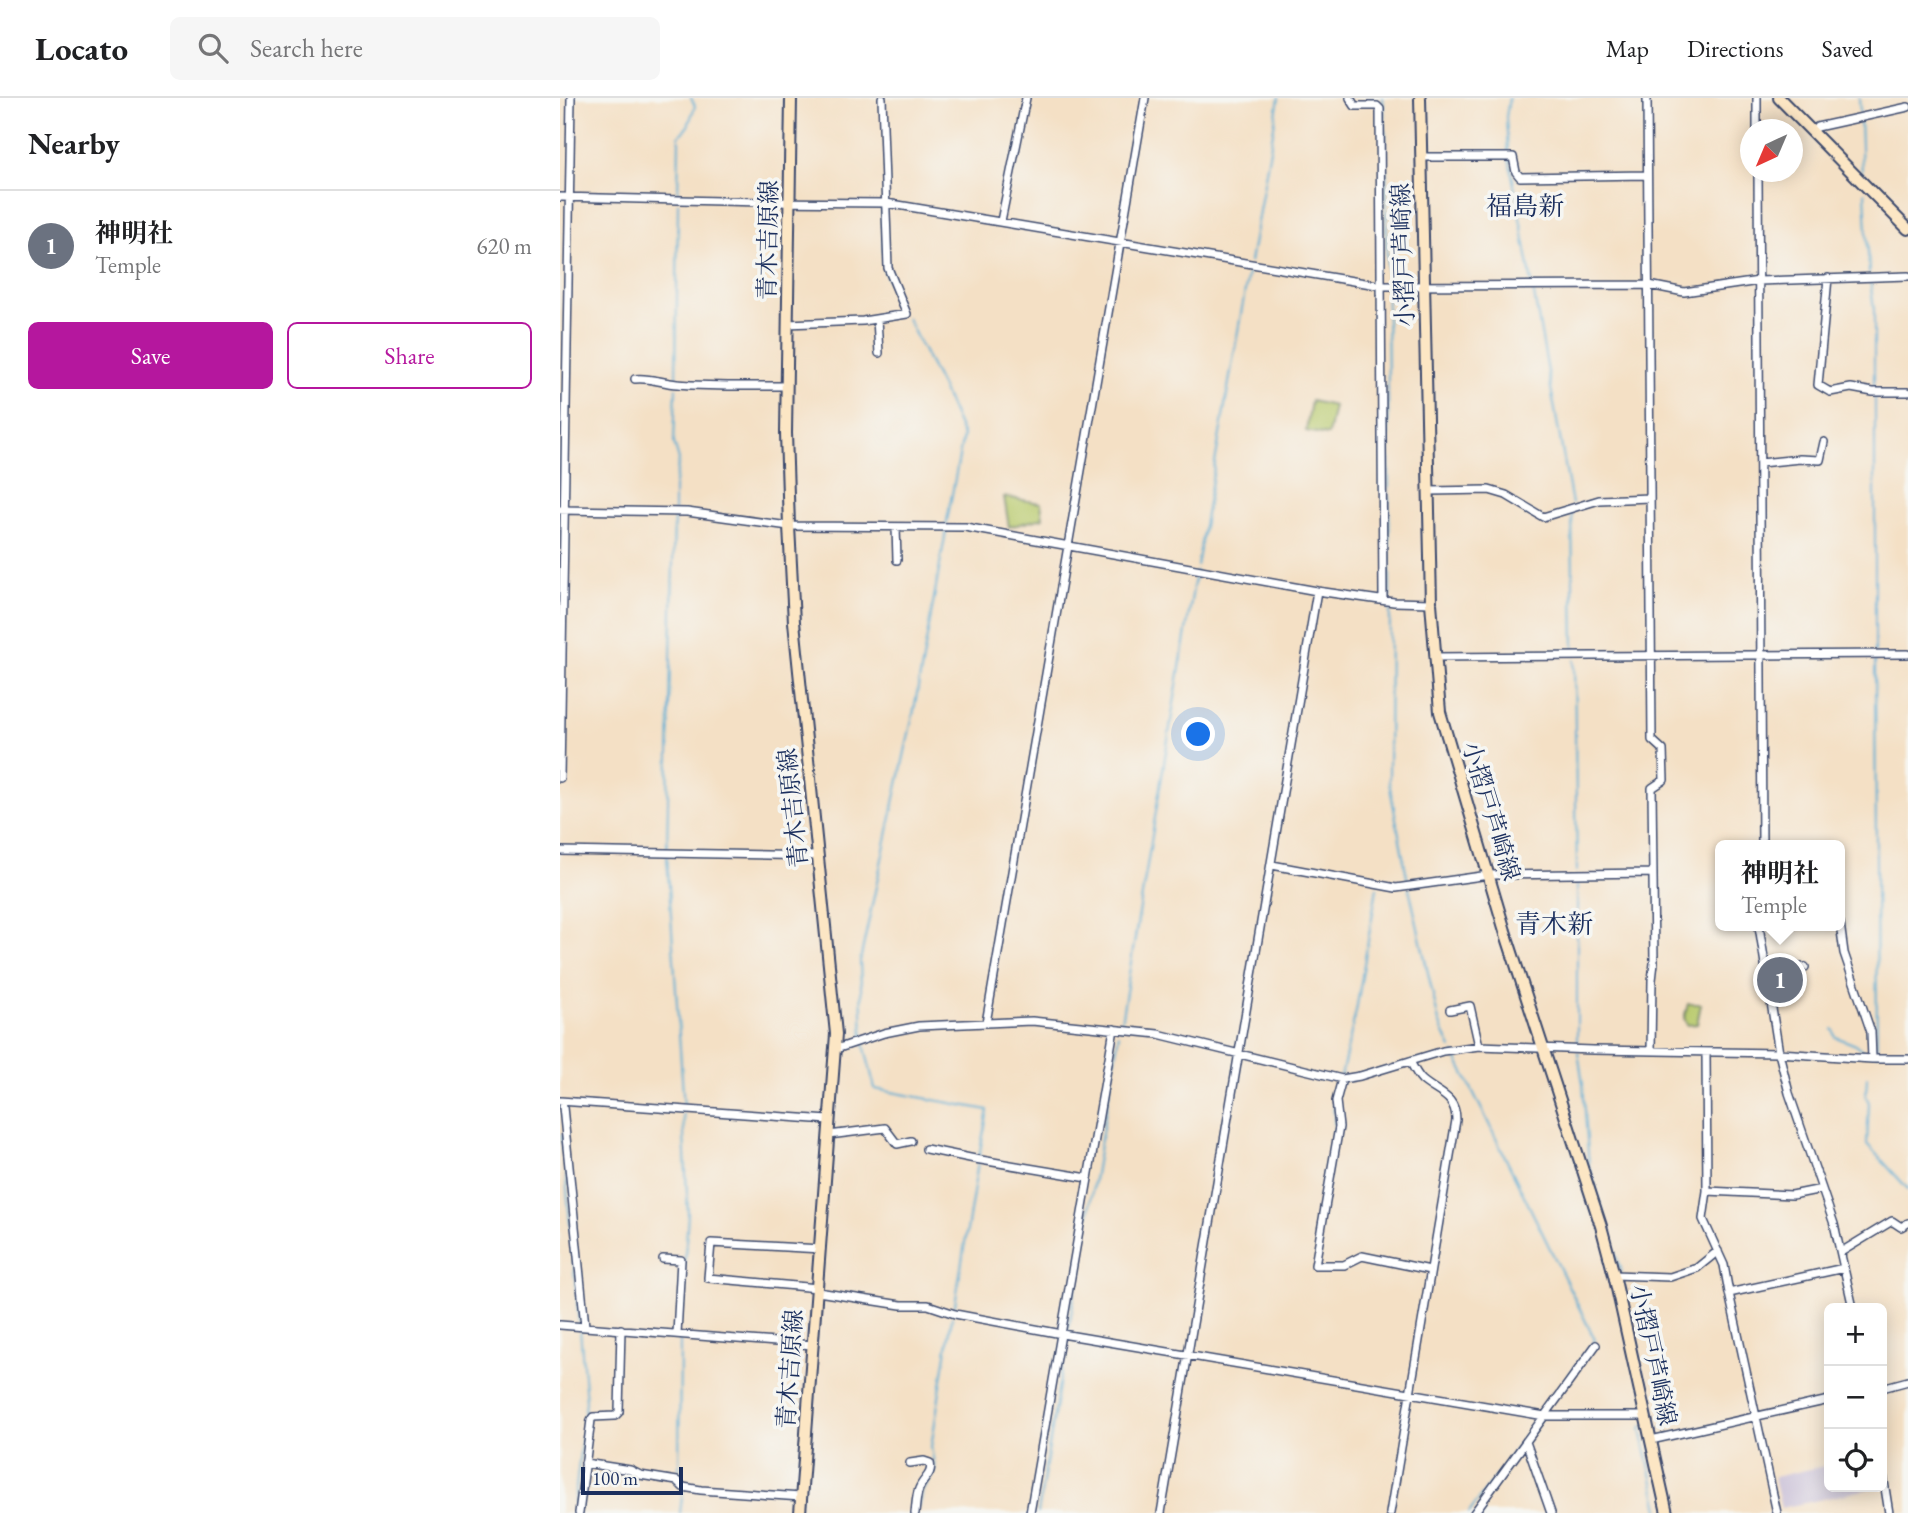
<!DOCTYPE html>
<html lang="en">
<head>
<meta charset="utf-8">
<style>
  body { margin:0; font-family:"EB Garamond","Noto Serif JP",serif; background:#f6f6f6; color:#202124 }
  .controls { position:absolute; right:21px; bottom:21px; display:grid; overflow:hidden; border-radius:10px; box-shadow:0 4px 18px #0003 }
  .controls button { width:63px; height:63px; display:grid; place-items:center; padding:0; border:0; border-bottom:2px solid #e0e0e0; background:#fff; color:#202124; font:35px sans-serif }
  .compass { position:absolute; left:1180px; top:21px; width:63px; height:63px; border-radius:50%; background:#fff; box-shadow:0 4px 18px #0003; rotate:224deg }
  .scale { position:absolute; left:21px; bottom:18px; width:102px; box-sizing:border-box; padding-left:7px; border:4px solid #1b2f5e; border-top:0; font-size:19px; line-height:24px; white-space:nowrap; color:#1b2f5e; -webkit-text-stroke:5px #f6f6f2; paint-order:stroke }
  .you { position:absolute; left:639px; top:637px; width:24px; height:24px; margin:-18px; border:5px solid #fff; border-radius:50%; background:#1a73e8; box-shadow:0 0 0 10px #1a73e833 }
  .badge { display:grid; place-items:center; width:46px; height:46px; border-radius:50%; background:#b5179e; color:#fff; font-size:23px; font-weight:700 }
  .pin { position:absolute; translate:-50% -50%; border:4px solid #fff; box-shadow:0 2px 7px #0006 }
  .popup { position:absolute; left:1155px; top:742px; width:130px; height:91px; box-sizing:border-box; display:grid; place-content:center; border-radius:10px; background:#fff; filter:drop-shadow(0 2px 5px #0005); font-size:23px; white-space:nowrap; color:#757577 }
  .popup b { font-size:26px; color:#202124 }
  .popup::after { content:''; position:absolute; left:50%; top:100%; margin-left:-14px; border:14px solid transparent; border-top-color:#fff }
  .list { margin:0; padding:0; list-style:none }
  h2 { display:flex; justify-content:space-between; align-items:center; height:91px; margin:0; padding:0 28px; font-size:30px }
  h2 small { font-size:23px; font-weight:400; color:#757577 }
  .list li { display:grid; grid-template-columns:46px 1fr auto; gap:21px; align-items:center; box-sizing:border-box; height:112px; padding:0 28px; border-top:2px solid #e0e0e0 }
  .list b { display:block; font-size:26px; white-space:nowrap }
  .list p { margin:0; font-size:23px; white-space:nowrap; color:#757577 }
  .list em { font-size:23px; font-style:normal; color:#757577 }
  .actions { display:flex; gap:14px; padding:21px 28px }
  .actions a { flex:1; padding:16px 0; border:2px solid #b5179e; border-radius:10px; text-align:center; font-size:24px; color:#b5179e }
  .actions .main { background:#b5179e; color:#fff }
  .icon { flex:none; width:38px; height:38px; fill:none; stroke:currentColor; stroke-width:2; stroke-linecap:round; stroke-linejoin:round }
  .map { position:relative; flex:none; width:1348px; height:1415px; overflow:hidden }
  header { display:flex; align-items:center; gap:42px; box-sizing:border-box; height:98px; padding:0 35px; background:#fff; border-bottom:2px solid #e0e0e0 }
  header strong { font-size:33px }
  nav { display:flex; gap:38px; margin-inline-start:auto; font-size:24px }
  .search { width:490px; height:63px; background:#f6f6f6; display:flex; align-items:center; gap:18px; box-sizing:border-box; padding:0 24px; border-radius:10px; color:#757577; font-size:26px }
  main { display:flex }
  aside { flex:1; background:#fff }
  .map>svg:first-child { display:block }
</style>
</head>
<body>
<header>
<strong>Locato</strong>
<div class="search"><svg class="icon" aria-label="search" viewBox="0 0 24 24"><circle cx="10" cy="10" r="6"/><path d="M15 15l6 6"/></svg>Search here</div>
<nav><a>Map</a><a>Directions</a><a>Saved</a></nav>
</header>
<main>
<aside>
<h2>Nearby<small></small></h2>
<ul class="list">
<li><span class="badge" style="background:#6b7280">1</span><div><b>神明社</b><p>Temple</p></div><em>620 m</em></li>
</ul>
<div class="actions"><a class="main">Save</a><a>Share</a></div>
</aside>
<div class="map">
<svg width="1348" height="1415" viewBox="0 0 1348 1415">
  <rect width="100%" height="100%" fill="#f6f6f2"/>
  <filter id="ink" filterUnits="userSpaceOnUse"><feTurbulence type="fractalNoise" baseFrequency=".0143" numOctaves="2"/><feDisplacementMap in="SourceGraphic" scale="14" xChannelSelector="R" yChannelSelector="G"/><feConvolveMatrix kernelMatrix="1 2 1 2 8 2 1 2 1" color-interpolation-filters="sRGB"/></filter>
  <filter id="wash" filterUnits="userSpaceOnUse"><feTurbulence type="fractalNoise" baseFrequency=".00686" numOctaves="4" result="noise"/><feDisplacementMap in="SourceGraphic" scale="28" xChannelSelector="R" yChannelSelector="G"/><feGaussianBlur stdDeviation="1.57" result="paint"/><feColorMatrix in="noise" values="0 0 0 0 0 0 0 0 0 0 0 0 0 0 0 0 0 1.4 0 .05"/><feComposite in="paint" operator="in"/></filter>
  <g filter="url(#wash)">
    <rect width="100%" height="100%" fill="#f4e0c5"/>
    <path fill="#c9bfd7" d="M1269,1367V1389H1318L1221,1410L1214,1379Z"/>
    <path fill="#b9ca6d" stroke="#6a7c66" stroke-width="2" d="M751,303L774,308L768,337L746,333Z
      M444,399L481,405L483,420L449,429Z
      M1128,906H1141L1137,926L1127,927L1124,920Z"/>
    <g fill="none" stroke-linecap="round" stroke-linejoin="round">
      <path stroke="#57abd3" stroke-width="2" d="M823,0L826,44L827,184
        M1299,0L1300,15
        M1300,21L1302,78
        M948,55L946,19L949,0
        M949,60L972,185
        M1305,94L1309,176
        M118,99L119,38L128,28L135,8L131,0
        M322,109L324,172L336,199
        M690,164L719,0
        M1310,182L1314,212V291
        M827,190L830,499
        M973,191L1012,406
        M347,220L382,290L403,338L386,428
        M116,284L118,105
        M1315,297V554
        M114,413V390L119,362L114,345L116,290
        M1012,415L1014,556
        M637,468L689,170
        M830,505L829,684L848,784
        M1315,559L1317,957
        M1014,562L1017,773
        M107,752L114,418
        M107,758L124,1010
        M1017,779V948
        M849,790L879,924L891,950
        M560,930L636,473
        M1273,931L1276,939L1296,947L1307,956
        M303,941L300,863L354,612L386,433
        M304,946L315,991L428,1012L419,1058
        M1018,954L1023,986L1029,1069L1061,1174
        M894,955L1035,1242L981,1315
        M781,978L796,913L817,790
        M1307,979L1306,997L1309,1005L1307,1046L1348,1091
        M775,994L778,983
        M2,1036L19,1225
        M759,1122L775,1029L773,1006
        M1061,1179L1090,1314
        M123,1185L128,1116L123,1016
        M394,1213L418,1064
        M508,1234L559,936
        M1082,1328L1081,1332L1100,1415
        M119,1381L120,1240
        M359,1410L363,1392L375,1371L371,1349L392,1219
        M13,1415L26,1303L20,1231
        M120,1415L123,1392
        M478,1415L507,1239
        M909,1415L978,1320"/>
    </g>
  </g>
  <g filter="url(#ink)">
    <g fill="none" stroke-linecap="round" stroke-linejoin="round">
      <defs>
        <path id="street" d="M790,0L795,8H817L820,11L823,502
          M1087,0L1092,642L1103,652L1104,682L1092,690L1094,865L1092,882L1091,953
          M1197,0V32
          M1253,34L1257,29L1348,9
          M861,59H953L956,74L960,79L1087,77
          M1198,74L1202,747
          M0,99L201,104L326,105L823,188L1089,187L1124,194L1199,183L1348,178
          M441,123L466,0
          M1268,180L1258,287L1270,294L1291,290L1313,294H1348
          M317,221L319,255
          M227,226L303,223L347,216L328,170L322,0
          M75,281C89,279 102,285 117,286C153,289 190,288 227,288
          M1200,365L1240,361L1260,362L1264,344
          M870,393L929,392L946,397L983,419L1039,402L1090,400
          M0,412L127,414L229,428L405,429L757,493L834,504L871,505
          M336,429L337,462
          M874,559L1348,556
          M0,680L11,0
          M0,753L259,758
          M712,767L836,790L929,777L1093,775
          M1280,825L1284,855L1311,934L1312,961
          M1199,828L1219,955L1229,995L1274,1126L1293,1210
          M1205,872L1245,869
          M890,912L910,908L919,948
          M426,925L585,0
          M276,951L324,935L359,928L472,923L598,936L782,981L800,978L883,953L919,948L1033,952L1219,955L1312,961H1348
          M1146,954L1147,1093
          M782,981L776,1003L779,1029L755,1167H784L802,1158L870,1172
          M0,1003L269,1022
          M3,1009L25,1228
          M269,1037L325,1030L337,1046L351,1043
          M366,1051L415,1061L528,1080
          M1262,1091L1232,1097L1147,1093L1143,1121L1164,1167L1169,1195L1284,1170
          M1281,1154L1332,1123L1341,1129L1348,1125
          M103,1161L121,1162L117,1236
          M1054,1177L1110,1179L1137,1170L1158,1153
          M258,1190L148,1180L151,1145L261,1151
          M258,1194L341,1207H368L395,1216L502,1236L985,1318H1085
          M1169,1195L1217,1415
          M0,1227L253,1247
          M1322,1290L1348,1283
          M1091,1342L1269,1302
          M966,1344L991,1415
          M25,1365L70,1372L80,1377L117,1383L123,1389L141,1392L241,1399
          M350,1365L364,1363L370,1365C373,1377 363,1380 359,1391C356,1398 356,1408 355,1415
          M1322,1371L1329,1415
          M19,1415L31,1322L33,1319L55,1318L59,1314L61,1231
          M470,1415L554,931
          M601,1415L757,493
          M830,1415L896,1022C896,997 878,996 862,982C857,977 853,969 850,963
          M914,1415L1036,1247"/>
        <path id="secondary" d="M231,0L226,335L229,428L234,524L276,936L240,1415
          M860,0L871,505L880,614L945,833L1041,1128L1054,1177L1107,1415
          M1219,0L1348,131"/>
      </defs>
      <use href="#street" stroke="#3c4a6d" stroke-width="10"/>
      <use href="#secondary" stroke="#3c4a6d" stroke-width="14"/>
      <use href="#street" stroke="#fff" stroke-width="7"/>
      <use href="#secondary" stroke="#fce6c4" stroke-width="10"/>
    </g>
  </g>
  <g text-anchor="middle" stroke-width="7" stroke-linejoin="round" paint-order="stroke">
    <g font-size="24" fill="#1b2f5e" stroke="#f6f6f2">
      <text transform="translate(208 142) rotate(-89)" y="8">青木吉原線</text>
      <text transform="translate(843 157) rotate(-92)" y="8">小摺戸芦崎線</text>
      <text transform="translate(233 710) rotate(-96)" y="8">青木吉原線</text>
      <text transform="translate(931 713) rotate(73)" y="8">小摺戸芦崎線</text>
      <text transform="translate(1093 1257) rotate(78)" y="8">小摺戸芦崎線</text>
      <text transform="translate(230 1271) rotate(-86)" y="8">青木吉原線</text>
    </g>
    <g font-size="26" fill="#1b2f5e" stroke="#f6f6f2">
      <text x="965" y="117">福島新</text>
      <text x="994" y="835">青木新</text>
    </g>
  </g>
</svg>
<div class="controls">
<button>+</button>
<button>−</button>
<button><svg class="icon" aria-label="locate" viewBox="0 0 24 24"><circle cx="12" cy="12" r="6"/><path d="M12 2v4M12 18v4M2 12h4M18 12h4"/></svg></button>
</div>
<svg class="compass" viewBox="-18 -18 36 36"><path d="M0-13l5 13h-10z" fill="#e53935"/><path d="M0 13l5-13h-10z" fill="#757577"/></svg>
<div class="scale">100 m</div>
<div class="you"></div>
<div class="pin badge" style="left:1220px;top:882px;background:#6b7280">1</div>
<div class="popup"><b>神明社</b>Temple</div>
</div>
</main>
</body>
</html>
